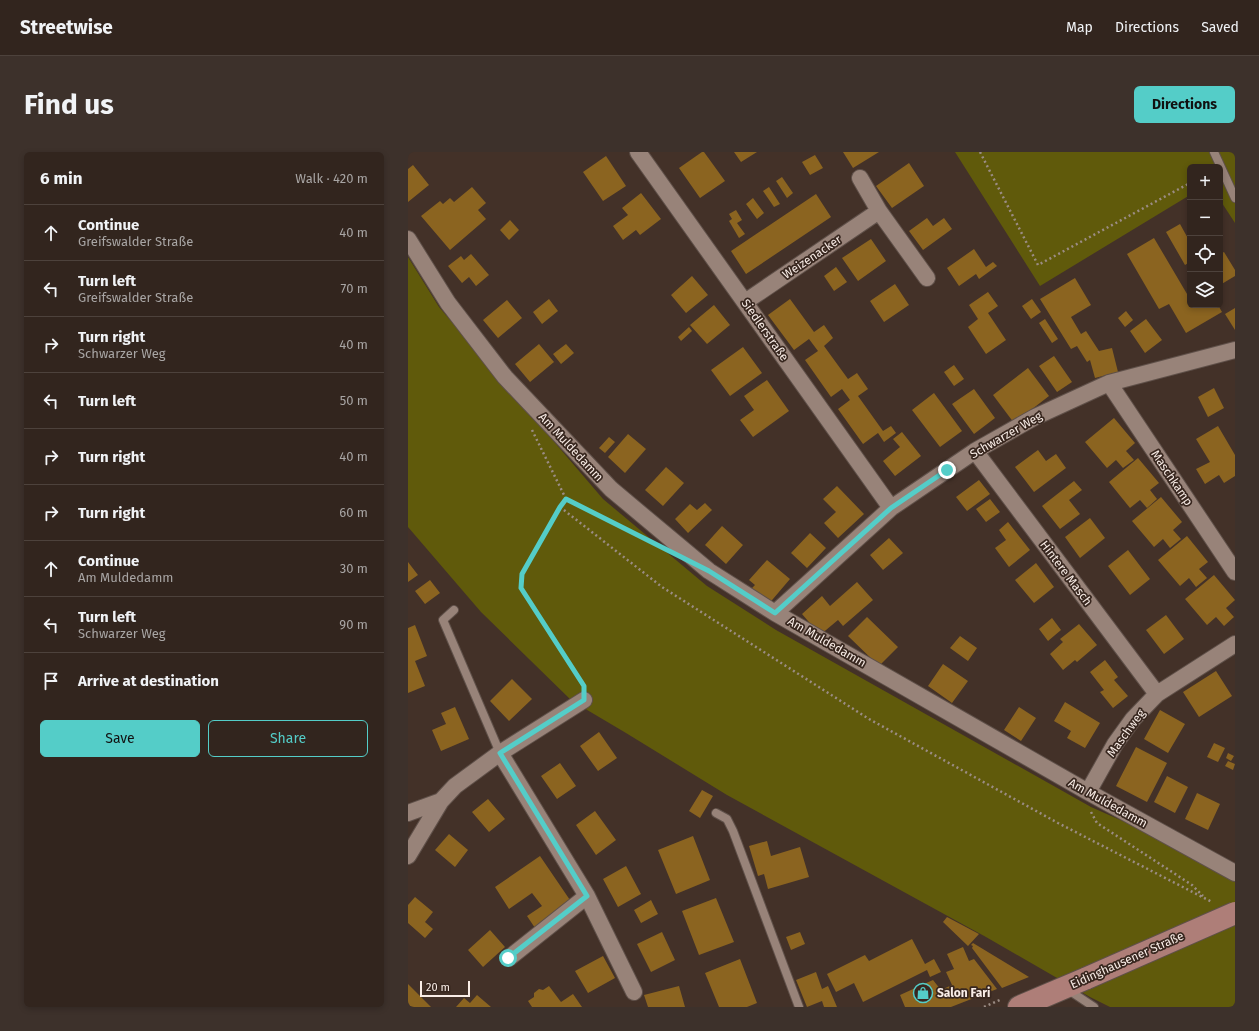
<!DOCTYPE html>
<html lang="en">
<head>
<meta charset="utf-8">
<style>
  body { margin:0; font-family:"Fira Sans",sans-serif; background:#3d312b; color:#f1f3f6 }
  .controls { position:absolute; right:12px; top:12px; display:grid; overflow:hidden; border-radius:6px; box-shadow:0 2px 6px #0003 }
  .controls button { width:36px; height:36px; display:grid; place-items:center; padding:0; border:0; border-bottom:1px solid #4d423c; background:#32251e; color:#f1f3f6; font:20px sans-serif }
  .scale { position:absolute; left:12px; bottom:10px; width:50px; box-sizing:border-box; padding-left:4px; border:2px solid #f9ede7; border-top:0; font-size:11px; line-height:14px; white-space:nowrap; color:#f9ede7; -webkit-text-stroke:3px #38271f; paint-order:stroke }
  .stop { position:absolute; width:12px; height:12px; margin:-9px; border:3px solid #54cdc8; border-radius:50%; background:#fff }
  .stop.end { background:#54cdc8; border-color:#fff; box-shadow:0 1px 4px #0008 }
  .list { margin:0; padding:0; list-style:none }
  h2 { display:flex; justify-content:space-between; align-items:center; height:52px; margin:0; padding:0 16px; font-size:17px }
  h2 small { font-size:13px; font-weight:400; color:#a8a5a4 }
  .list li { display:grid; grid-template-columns:26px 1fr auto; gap:12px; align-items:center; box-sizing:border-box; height:56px; padding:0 16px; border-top:1px solid #4d423c }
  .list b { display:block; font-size:15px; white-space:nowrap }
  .list p { margin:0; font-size:13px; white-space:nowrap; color:#a8a5a4 }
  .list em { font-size:13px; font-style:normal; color:#a8a5a4 }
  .actions { display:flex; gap:8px; padding:12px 16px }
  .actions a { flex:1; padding:9px 0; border:1px solid #54cdc8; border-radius:6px; text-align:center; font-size:14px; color:#54cdc8 }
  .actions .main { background:#54cdc8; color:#111 }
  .icon { flex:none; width:22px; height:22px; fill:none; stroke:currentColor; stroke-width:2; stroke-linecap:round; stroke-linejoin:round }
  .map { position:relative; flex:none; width:827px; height:855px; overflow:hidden; border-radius:6px }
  header { display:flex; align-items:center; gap:24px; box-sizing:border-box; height:56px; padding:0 20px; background:#32251e; border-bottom:1px solid #4d423c }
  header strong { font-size:19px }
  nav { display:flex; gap:22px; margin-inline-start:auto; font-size:14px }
  .intro { display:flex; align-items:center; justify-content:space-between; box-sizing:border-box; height:96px; padding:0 24px }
  h1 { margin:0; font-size:28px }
  .button { padding:10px 18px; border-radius:6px; background:#54cdc8; color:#111; font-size:14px; font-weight:700 }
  main { display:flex; gap:24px; padding:0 24px }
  aside { flex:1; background:#32251e; border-radius:6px; box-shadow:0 2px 6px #0003 }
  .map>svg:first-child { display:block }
</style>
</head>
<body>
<header>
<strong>Streetwise</strong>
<nav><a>Map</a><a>Directions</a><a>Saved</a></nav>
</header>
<div class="intro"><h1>Find us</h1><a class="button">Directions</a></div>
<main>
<aside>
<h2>6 min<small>Walk · 420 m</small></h2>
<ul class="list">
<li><svg class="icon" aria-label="ahead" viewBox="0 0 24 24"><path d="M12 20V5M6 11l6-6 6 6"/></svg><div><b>Continue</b><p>Greifswalder Straße</p></div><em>40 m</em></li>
<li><svg class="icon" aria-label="left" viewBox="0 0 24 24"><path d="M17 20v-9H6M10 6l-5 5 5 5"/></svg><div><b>Turn left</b><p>Greifswalder Straße</p></div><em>70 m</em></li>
<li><svg class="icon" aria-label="right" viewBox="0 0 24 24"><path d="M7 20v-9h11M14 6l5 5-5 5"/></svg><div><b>Turn right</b><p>Schwarzer Weg</p></div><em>40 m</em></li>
<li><svg class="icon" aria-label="left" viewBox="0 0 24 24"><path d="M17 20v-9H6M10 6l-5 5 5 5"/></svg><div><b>Turn left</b></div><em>50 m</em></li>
<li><svg class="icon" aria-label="right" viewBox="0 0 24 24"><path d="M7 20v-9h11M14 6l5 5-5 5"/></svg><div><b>Turn right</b></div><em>40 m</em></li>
<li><svg class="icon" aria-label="right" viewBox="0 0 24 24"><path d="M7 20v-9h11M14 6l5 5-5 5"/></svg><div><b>Turn right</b></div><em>60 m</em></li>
<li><svg class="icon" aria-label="ahead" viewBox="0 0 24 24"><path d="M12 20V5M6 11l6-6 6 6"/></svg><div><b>Continue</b><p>Am Muldedamm</p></div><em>30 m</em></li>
<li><svg class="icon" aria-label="left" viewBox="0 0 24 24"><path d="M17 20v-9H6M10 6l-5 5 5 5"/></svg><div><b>Turn left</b><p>Schwarzer Weg</p></div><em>90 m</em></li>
<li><svg class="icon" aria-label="arrive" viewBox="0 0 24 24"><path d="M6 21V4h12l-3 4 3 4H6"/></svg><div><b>Arrive at destination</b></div></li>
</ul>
<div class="actions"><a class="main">Save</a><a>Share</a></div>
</aside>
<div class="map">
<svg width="827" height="855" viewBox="0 0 827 855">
  <rect width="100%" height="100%" fill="#433128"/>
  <path fill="#605a0b" d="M547,0H827V71L812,48V15H782V43L632,134Z
    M0,105L31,155L195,347L299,434L368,478L683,655L827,719V855H702L682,845L578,785L319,643L218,581L164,549L73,460L0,375Z"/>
  <path fill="#8b6420" d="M294,0H296L317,29L292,46L271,16Z
    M326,0H349L333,10Z
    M435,0H471L445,16Z
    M407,3L415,16L402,23L394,10Z
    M198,4L218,34L195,49L175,20Z
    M501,11L516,34L484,56L468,34Z
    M5,13L21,33L0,50V17Z
    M374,25L385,41L379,46L368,29Z
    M64,35L78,51L70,58L78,67L42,98L13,64L32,49L35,52L42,46L46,50Z
    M361,35L372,52L366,55L355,39Z
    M233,41L253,67L232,83L228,78L215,88L205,74L220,63L214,56Z
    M408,42L423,65L338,122L323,99Z
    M345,46L356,61L349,67L338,52Z
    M328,58L334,68L329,71L337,82L331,86L321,69L324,67L321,62Z
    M519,66L525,74L536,66L544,77L515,98L501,79Z
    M102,68L111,78L101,88L92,78Z
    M772,72L782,90V110L777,113L758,80Z
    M746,86L782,147V153H810L814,160L778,181L761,152L751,157L719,102Z
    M463,87L478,109L450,129L434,106Z
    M566,97L578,115L585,110L589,114L571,127L568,122L551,134L539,116Z
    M816,100L827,118V124L812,133V102Z
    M63,102L81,123L68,134L61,125L54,131L40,114L53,104L56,108Z
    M428,115L439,130L426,139L416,124Z
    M284,124L300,143L278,161L263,143Z
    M667,126L683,153L663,165L673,182L678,179L691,199L704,196L710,220L687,226L682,208L679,210L669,194L663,197L632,147Z
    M487,132L501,153L476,170L462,149Z
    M580,140L590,154L580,161L598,188L578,202L560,175L570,167L561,153Z
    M141,147L150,159L134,172L125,160Z
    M382,147L406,180L416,173L425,186L416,194L440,227L449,221L460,237L450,244L475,279L483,274L488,281L476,290L470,281L455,292L430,257L442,248L434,237L423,245L397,208L410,199L401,187L386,198L360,163Z
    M624,147L633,160L623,167L614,154Z
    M99,148L114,166L90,186L75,168Z
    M306,153L322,173L299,192L282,173Z
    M827,156V178L817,162Z
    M718,159L725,168L717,175L710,166Z
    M637,167L650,187L644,191L631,171Z
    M738,167L754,188L737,201L722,179Z
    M281,175L284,179L273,189L270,185Z
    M131,192L146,210L122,230L107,212Z
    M158,192L166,201L153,212L145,202Z
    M335,195L354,221L322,244L303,218Z
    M646,204L664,230L649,240L631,214Z
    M546,213L556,227L546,234L536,220Z
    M620,216L641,244L606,271L585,243Z
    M359,228L381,259L345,285L332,268L346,258L336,244Z
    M806,236L816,256L800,265L790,245Z
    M566,237L587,266L566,282L544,252Z
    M526,241L554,279L532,295L504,258Z
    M706,266L727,291L718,299L726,308L715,316L708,308L699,316L677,290Z
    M810,274L827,303V324L816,331L811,323L797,332L788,317L802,310L788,287Z
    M494,280L513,304L487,324L475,309L492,295L485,287Z
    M220,282L238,297L217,321L200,305Z
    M201,285L207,290L197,301L191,296Z
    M630,298L638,309L648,302L658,316L626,340L607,315Z
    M730,306L751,331L742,338L749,347L739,356L732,348L722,356L701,330Z
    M258,315L276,331L255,354L237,338Z
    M571,328L582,342L559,359L548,345Z
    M666,329L674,338L661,348L672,362L652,377L634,354Z
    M429,334L456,362L430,386L416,371L428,360L415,347Z
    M753,345L774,370L765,378L773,387L762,396L755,387L746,395L724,369Z
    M582,347L592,360L578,370L568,357Z
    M297,351L304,358L280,381L267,367L282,352L289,358Z
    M682,366L697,386L672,406L657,385Z
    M600,370L622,398L601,415L587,396L598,388L591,378Z
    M314,374L335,393L318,412L297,393Z
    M402,381L418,396L399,416L383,401Z
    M779,384L800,410L791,417L799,426L788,435L781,426L772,434L750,408Z
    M481,386L495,401L475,418L462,403Z
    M720,398L742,427L722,443L700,414Z
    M359,408L382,427L359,454L341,439L347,433L341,428Z
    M0,410L10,423L0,430Z
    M628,411L646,435L626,451L607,428Z
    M806,423L827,448L818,456L826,465L816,474L808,465L799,473L777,447Z
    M22,428L32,441L17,452L7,439Z
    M449,430L465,448L435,474L430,468L412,483L394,462L414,444L422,454Z
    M758,463L776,487L756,502L738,478Z
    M459,465L490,495L471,514L440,484Z
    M644,466L653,478L640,489L631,477Z
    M671,472L689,493L669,510L667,508L655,518L642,502L655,490L652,487Z
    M7,473L19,504L7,509L17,534L0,541V476Z
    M552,484L569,496L560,509L542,496Z
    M697,508L710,525L706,528L720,544L705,556L692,540L696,538L682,520Z
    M535,512L560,529L544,551L520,534Z
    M808,519L824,544L791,565L775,540Z
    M104,527L124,547L101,569L82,549Z
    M657,550L692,571L677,596L659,586L663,579L646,569Z
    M47,555L61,587L33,599L24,578L38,572L33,561Z
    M611,555L628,566L613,589L596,578Z
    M752,558L777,572L760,601L736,587Z
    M191,580L209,606L190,619L172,594Z
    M806,591L817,596L810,610L799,605Z
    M728,595L759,611L739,650L708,634Z
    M820,601L826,604L823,609L818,606Z
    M820,609L827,612L825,618L817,614Z
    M152,611L168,634L149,647L133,624Z
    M759,624L780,635L767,661L746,650Z
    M294,638L305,644L292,666L281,659Z
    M789,641L812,652L800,678L777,667Z
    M80,647L97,667L81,680L64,660Z
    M187,659L208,688L188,703L168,673Z
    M41,682L60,698L47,715L27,698Z
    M285,684L302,728L268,742L250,698Z
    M359,689L363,704L392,695L401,725L360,737L356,722L350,724L341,694Z
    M132,704L164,751L127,776L119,764L134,754L124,741L101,757L87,735Z
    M218,714L233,742L210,755L195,727Z
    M7,745L25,760L17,770L25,777L17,786L0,771V753Z
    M308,746L326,790L291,803L274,759Z
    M243,748L250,762L233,771L226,758Z
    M539,765L571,782L560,794L535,770Z
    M82,778L97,795L75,815L60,798Z
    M254,780L267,808L243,820L229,792Z
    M392,780L397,792L383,798L378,785Z
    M504,787L517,812L526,807L533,820L522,825L519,818L455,850L446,831L428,840L419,822L457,803L461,809Z
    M565,791L621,825L594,836L564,796L565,794L563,793Z
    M555,795L561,809L566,807L589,837L543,855H497L492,843L525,828L533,838L544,833L538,820L546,817L539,802Z
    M195,804L207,826L180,841L167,819Z
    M332,807L349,851L339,855H311L297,821Z
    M408,820L414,837L420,834L429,855H416L414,849L399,855L388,828Z
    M0,832L23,855H0Z
    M141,834L153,850L165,842L174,855H124L120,849L126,845V841L131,837L135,838Z
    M271,834L277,855H240L236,843Z
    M69,843L83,855H48L56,846L62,851Z"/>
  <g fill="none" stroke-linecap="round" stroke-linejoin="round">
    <defs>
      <path id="lane" d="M806,0L827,46
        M46,458L35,468L92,601
        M308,661L319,667L325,679L391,855
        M659,837L686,855"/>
      <path id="street" d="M230,0L483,356
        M452,26L471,59
        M0,87L40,151L97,225L203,337L301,419L367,461L680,640L827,721
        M337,150L471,59L519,126
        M701,231L827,420
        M567,299L749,542
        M367,461L483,356L567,299L627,265L701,231L827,198
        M92,601L179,744L226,840
        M680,640L707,592L725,567L749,542L827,492
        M0,661L33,649
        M0,704L33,649L47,634L92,601L176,548
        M101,806L179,744"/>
      <path id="secondary" d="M611,855L679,826"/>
    </defs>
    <use href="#lane" stroke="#5f5049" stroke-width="10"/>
    <use href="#street" stroke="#5f5049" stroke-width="18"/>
    <use href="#secondary" stroke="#5f5049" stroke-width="24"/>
    <path stroke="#9b8c84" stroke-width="2.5" stroke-dasharray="2 3" stroke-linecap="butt" d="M572,0L630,113L782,31
      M124,278L158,347L234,386
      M158,347L152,355L114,422L113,436L175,532
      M152,355L254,435L461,567L650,671L804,750
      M683,660L689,671L784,733L795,744
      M576,855L594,847"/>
    <use href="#lane" stroke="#988379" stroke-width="8"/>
    <use href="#street" stroke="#988379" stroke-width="16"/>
    <use href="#secondary" stroke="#ae7e78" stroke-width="22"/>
    <defs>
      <path id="secondary-bridge" d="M679,826L827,761"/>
    </defs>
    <use href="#secondary-bridge" stroke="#5f5049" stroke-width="24" stroke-linecap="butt"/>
    <use href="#secondary-bridge" stroke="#ae7e78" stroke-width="22"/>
  </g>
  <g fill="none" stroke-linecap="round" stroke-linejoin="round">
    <path stroke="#54cdc8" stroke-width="5" d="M100,806L179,744L92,601L176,548V534L113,436L114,422L152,355L158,347L301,419L367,461L483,356L539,318"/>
  </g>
  <defs>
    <symbol id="shop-ring" viewBox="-11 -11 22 22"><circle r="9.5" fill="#38271f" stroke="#54cdc8" stroke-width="1.5"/><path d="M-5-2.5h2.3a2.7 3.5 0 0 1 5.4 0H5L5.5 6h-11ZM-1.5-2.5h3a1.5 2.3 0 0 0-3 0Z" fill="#54cdc8"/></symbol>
  </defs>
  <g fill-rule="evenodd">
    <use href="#shop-ring" x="504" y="830" width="22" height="22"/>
  </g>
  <g text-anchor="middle" stroke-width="3.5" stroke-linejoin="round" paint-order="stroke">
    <g font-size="12" fill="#f9ede7" stroke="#38271f">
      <text transform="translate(404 105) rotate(-34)" y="4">Weizenacker</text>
      <text transform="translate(357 178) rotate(55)" y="4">Siedlerstraße</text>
      <text transform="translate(598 283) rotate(-30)" y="4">Schwarzer Weg</text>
      <text transform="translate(163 295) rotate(47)" y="4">Am Muldedamm</text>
      <text transform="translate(764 326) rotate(56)" y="4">Maschkamp</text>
      <text transform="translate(658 421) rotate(53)" y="4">Hintere Masch</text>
      <text transform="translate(419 490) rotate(30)" y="4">Am Muldedamm</text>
      <text transform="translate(718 581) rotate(-54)" y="4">Maschweg</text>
      <text transform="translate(700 651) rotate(29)" y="4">Am Muldedamm</text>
      <text transform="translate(719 808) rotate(-24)" y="4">Eidinghausener Straße</text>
    </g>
    <g font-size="12" font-weight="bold" fill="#f9ede7" stroke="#38271f" text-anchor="start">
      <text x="529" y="845">Salon Fari</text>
    </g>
  </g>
</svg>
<div class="controls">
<button>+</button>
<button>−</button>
<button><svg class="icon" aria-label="locate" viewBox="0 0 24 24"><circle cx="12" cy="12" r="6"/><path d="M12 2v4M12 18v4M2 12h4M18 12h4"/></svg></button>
<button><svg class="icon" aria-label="layers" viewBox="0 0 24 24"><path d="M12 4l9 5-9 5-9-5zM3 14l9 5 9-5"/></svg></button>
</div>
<div class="scale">20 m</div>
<div class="stop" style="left:100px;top:806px"></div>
<div class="stop end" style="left:539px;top:318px"></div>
</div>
</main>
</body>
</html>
